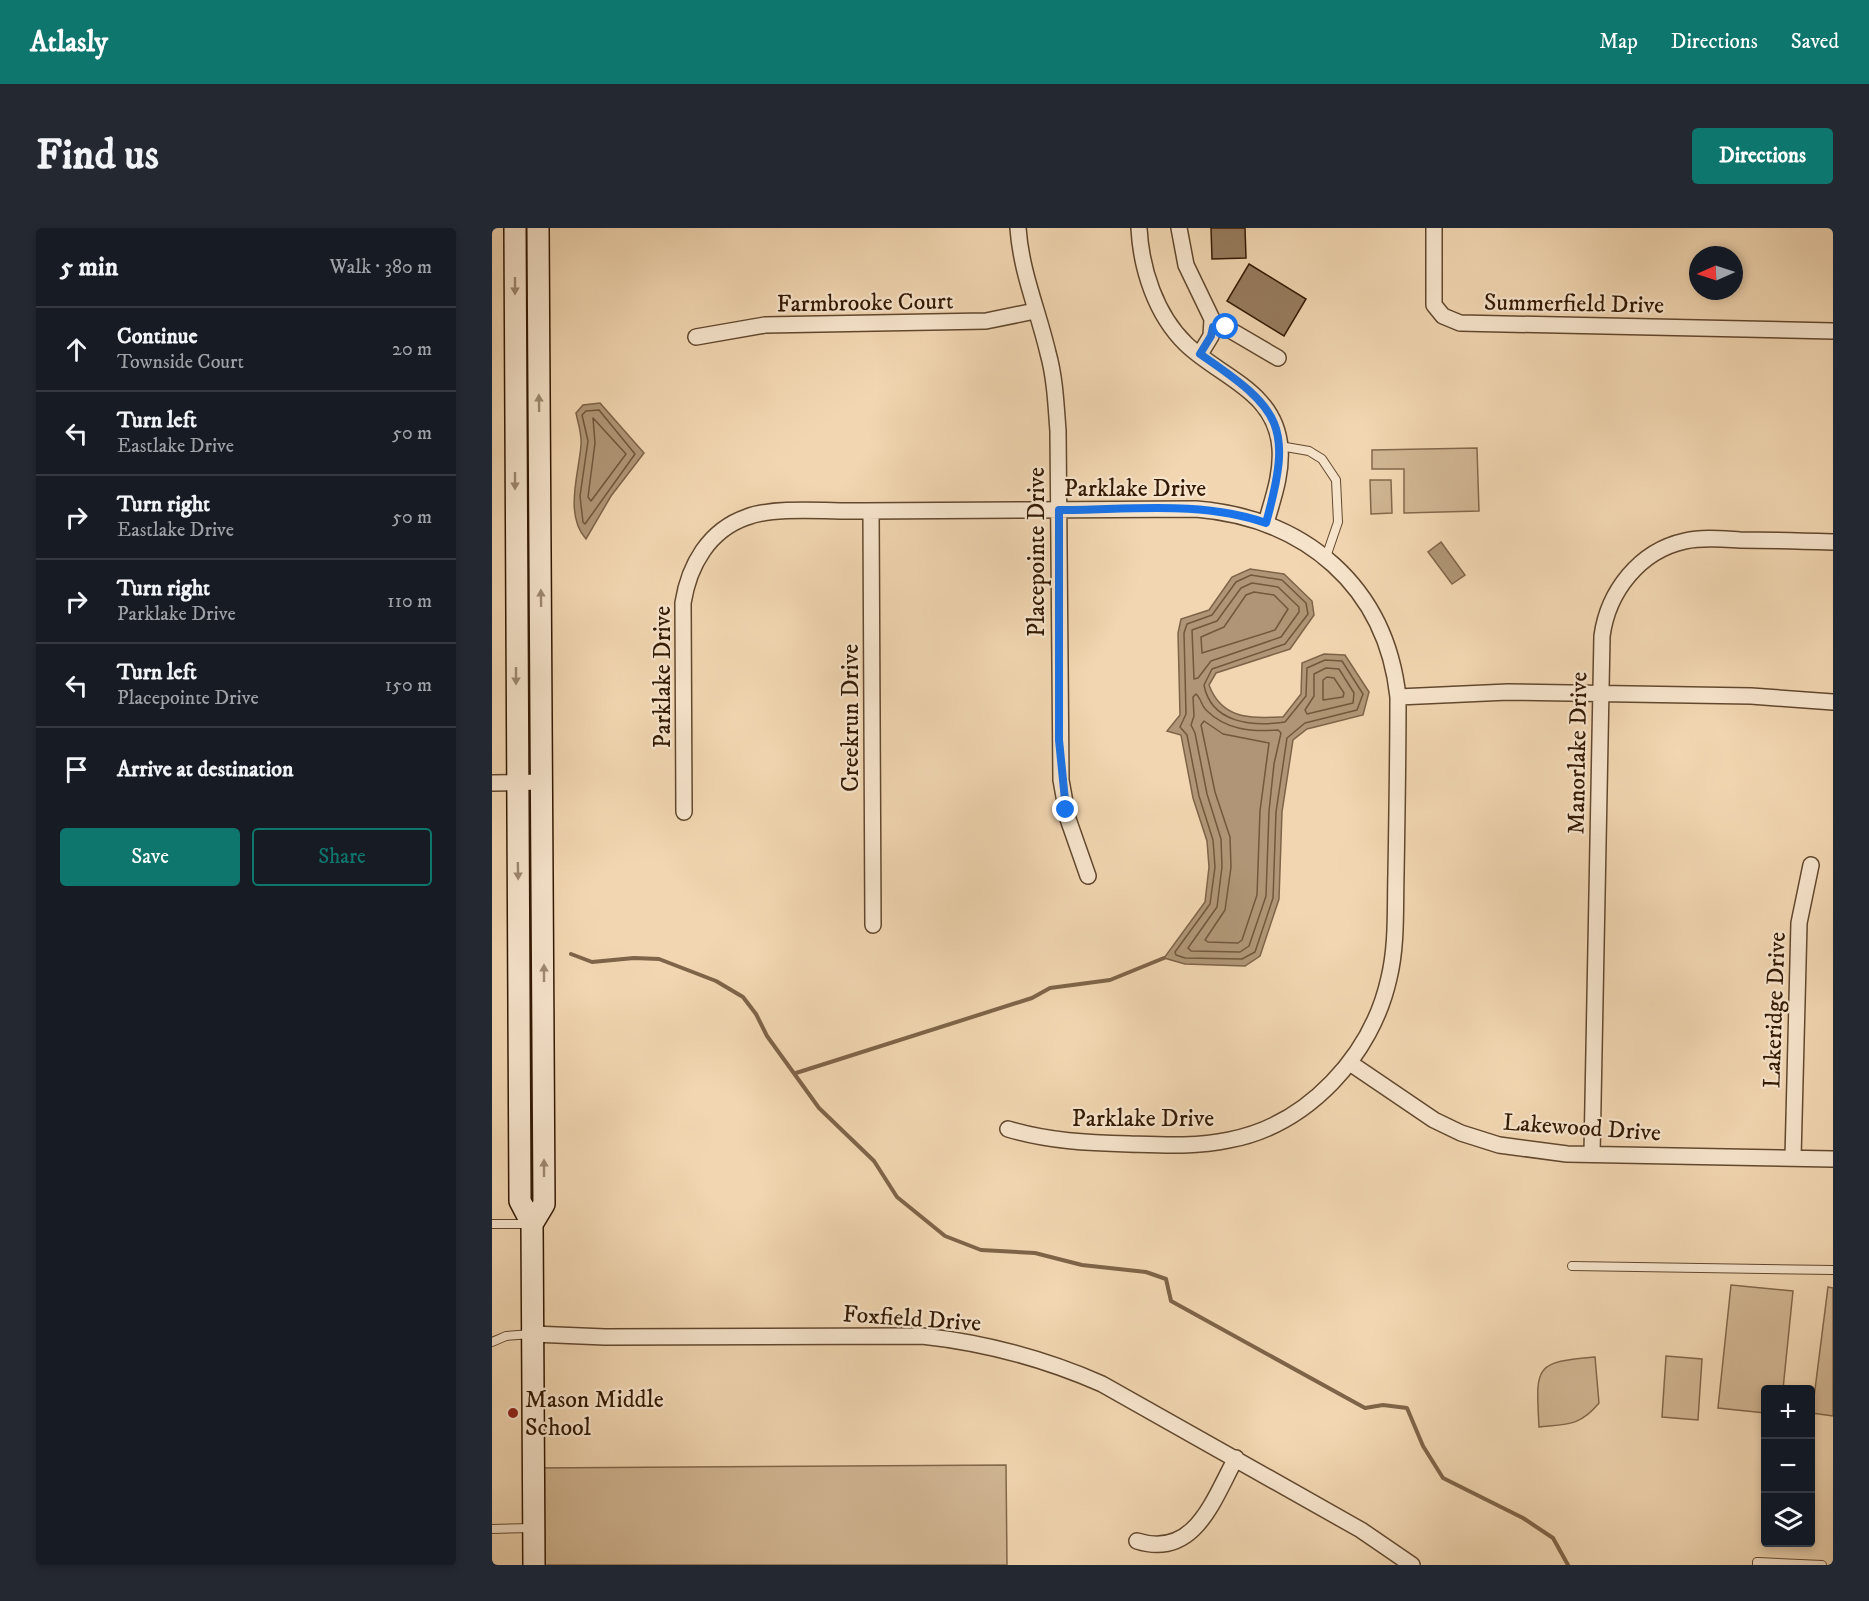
<!DOCTYPE html>
<html lang="en">
<head>
<meta charset="utf-8">
<style>
  body { margin:0; font-family:"IM FELL DW Pica",serif; background:#242831; color:#f1f3f6 }
  .controls { position:absolute; right:18px; bottom:18px; display:grid; overflow:hidden; border-radius:6px; box-shadow:0 3px 9px #0003 }
  .controls button { width:54px; height:54px; display:grid; place-items:center; padding:0; border:0; border-bottom:2px solid #363941; background:#171b24; color:#f1f3f6; font:30px sans-serif }
  .compass { position:absolute; left:1197px; top:18px; width:54px; height:54px; border-radius:50%; background:#171b24; box-shadow:0 3px 9px #0003; rotate:267deg }
  .stop { position:absolute; width:18px; height:18px; margin:-14px; border:4px solid #1a73e8; border-radius:50%; background:#fff }
  .stop.end { background:#1a73e8; border-color:#fff; box-shadow:0 2px 6px #0008 }
  .list { margin:0; padding:0; list-style:none }
  h2 { display:flex; justify-content:space-between; align-items:center; height:78px; margin:0; padding:0 24px; font-size:26px }
  h2 small { font-size:20px; font-weight:400; color:#9ea1a6 }
  .list li { display:grid; grid-template-columns:39px 1fr auto; gap:18px; align-items:center; box-sizing:border-box; height:84px; padding:0 24px; border-top:2px solid #363941 }
  .list b { display:block; font-size:22px; white-space:nowrap }
  .list p { margin:0; font-size:20px; white-space:nowrap; color:#9ea1a6 }
  .list em { font-size:20px; font-style:normal; color:#9ea1a6 }
  .actions { display:flex; gap:12px; padding:18px 24px }
  .actions a { flex:1; padding:14px 0; border:2px solid #0f766e; border-radius:6px; text-align:center; font-size:21px; color:#0f766e }
  .actions .main { background:#0f766e; color:#fff }
  .icon { flex:none; width:33px; height:33px; fill:none; stroke:currentColor; stroke-width:2; stroke-linecap:round; stroke-linejoin:round }
  .map { position:relative; flex:none; width:1341px; height:1337px; overflow:hidden; border-radius:6px }
  header { display:flex; align-items:center; gap:36px; box-sizing:border-box; height:84px; padding:0 30px; background:#0f766e; color:#fff }
  header strong { font-size:28px }
  nav { display:flex; gap:33px; margin-inline-start:auto; font-size:21px }
  .intro { display:flex; align-items:center; justify-content:space-between; box-sizing:border-box; height:144px; padding:0 36px }
  h1 { margin:0; font-size:42px }
  .button { padding:15px 27px; border-radius:6px; background:#0f766e; color:#fff; font-size:21px; font-weight:700 }
  main { display:flex; gap:36px; padding:0 36px }
  aside { flex:1; background:#171b24; border-radius:6px; box-shadow:0 3px 9px #0003 }
  .map>svg:first-child { display:block }
</style>
</head>
<body>
<header>
<strong>Atlasly</strong>
<nav><a>Map</a><a>Directions</a><a>Saved</a></nav>
</header>
<div class="intro"><h1>Find us</h1><a class="button">Directions</a></div>
<main>
<aside>
<h2>5 min<small>Walk · 380 m</small></h2>
<ul class="list">
<li><svg class="icon" aria-label="ahead" viewBox="0 0 24 24"><path d="M12 20V5M6 11l6-6 6 6"/></svg><div><b>Continue</b><p>Townside Court</p></div><em>20 m</em></li>
<li><svg class="icon" aria-label="left" viewBox="0 0 24 24"><path d="M17 20v-9H6M10 6l-5 5 5 5"/></svg><div><b>Turn left</b><p>Eastlake Drive</p></div><em>50 m</em></li>
<li><svg class="icon" aria-label="right" viewBox="0 0 24 24"><path d="M7 20v-9h11M14 6l5 5-5 5"/></svg><div><b>Turn right</b><p>Eastlake Drive</p></div><em>50 m</em></li>
<li><svg class="icon" aria-label="right" viewBox="0 0 24 24"><path d="M7 20v-9h11M14 6l5 5-5 5"/></svg><div><b>Turn right</b><p>Parklake Drive</p></div><em>110 m</em></li>
<li><svg class="icon" aria-label="left" viewBox="0 0 24 24"><path d="M17 20v-9H6M10 6l-5 5 5 5"/></svg><div><b>Turn left</b><p>Placepointe Drive</p></div><em>150 m</em></li>
<li><svg class="icon" aria-label="arrive" viewBox="0 0 24 24"><path d="M6 21V4h12l-3 4 3 4H6"/></svg><div><b>Arrive at destination</b></div></li>
</ul>
<div class="actions"><a class="main">Save</a><a>Share</a></div>
</aside>
<div class="map">
<svg width="1341" height="1337" viewBox="0 0 1341 1337">
  <rect width="100%" height="100%" fill="#f1d6b1"/>
  <filter id="stains"><feTurbulence type="fractalNoise" baseFrequency=".00333" numOctaves="4"/><feColorMatrix values="0 0 0 0 .2 0 0 0 0 .09 0 0 0 0 .02 0 0 0 .5 -.17"/></filter>
  <radialGradient id="worn" r=".72"><stop offset=".6" stop-color="#630" stop-opacity="0"/><stop offset="1" stop-color="#630" stop-opacity=".3"/></radialGradient>
  <path fill="#d1b693" stroke="#82684b" stroke-width="1.5" d="M985,220L987,283L912,285V241H880V222Z
    M878,252H899L900,285L879,286Z
    M1239,1057L1301,1063L1291,1161L1274,1162L1273,1185L1226,1180Z
    M1336,1059L1341,1060V1188L1320,1185Z
    M1174,1128L1210,1131L1206,1192L1170,1189Z
    M1103,1129L1107,1175C1088,1198 1076,1196 1047,1199C1044,1139 1041,1134 1103,1129Z
    M514,1237L515,1337H42V1240Z"/>
  <path fill="#b09676" stroke="#7e6448" stroke-width="1.5" d="M108,175L152,225L119,268L94,311C72,287 87,245 89,217C90,206 86,195 84,185L91,177Z
    M949,314L973,347L960,356L936,324Z
    M758,341L792,346L820,373L822,387L798,421L724,445L717,457C730,492 759,490 791,489L809,466L810,435L832,426L853,427L877,464L871,487L815,501L801,512L790,584L787,671L768,728L753,738L693,736L672,730L713,674L717,639L715,613L701,570L689,507L675,503L688,487L686,405L689,391L717,382L740,349Z"/>
  <g fill="none" stroke-linecap="round" stroke-linejoin="round">
    <path stroke="#72583c" stroke-width="1.5" d="M107,182L143,226L93,296L91,294L88,268L96,213L90,187L94,183Z
      M101,190L134,226L99,273L96,269L103,215Z
      M759,347L790,352L814,375L816,386L793,416L720,441L712,457C719,495 760,499 793,494L814,468L815,440L833,432L850,433L871,466L865,482L813,495L795,510L784,584L781,670L763,724L750,731L693,730L684,727L683,724L718,676L723,639L721,612L707,568L695,507L688,499L694,486L692,405L695,396L720,387L744,354Z
      M760,355L786,359L807,379V384L789,409L719,433L706,450L702,451L700,402L725,393L749,360Z
      M762,364L782,367L796,381L783,402L710,425L709,409L732,399L754,367Z
      M834,440L847,441L862,465L861,475L815,486L813,482L822,468V446Z
      M835,449L842,450L852,465L851,469L831,472V452Z
      M704,466C709,470 709,477 714,482C734,502 759,504 786,502L789,505L782,536L777,583L774,668L757,718L748,724L699,723L696,720L725,679L730,639L729,611L715,566L703,505L699,497L702,488L701,469Z
      M712,493L731,506L777,515L768,583L765,667L750,712L746,715L716,714L713,712L733,682L739,639L738,609L723,564L709,497Z"/>
    <path stroke="#7e6448" stroke-width="4" d="M79,726L100,734L142,730L167,731L224,753L251,769L264,786L275,808L327,880L382,933L405,969L453,1008L489,1022L543,1025L590,1037L654,1044L674,1051L679,1073L873,1180L891,1177L915,1180L931,1218L951,1250L1031,1290L1061,1310L1076,1337
      M304,845L540,770L558,760L618,752L672,730"/>
  </g>
  <path fill="#967b5d" stroke="#331903" stroke-width="1.5" d="M719,0H753L754,30L720,31Z
    M757,36L814,71L792,108L735,73Z"/>
  <g fill="none" stroke-linecap="round" stroke-linejoin="round">
    <defs>
      <path id="service" d="M788,218L817,223L830,231L844,252L846,294L834,329
        M0,996H36
        M1080,1038L1341,1042
        M0,1114L14,1108L39,1106
        M0,1301L41,1300
        M1265,1337V1334L1330,1337"/>
      <path id="minor" d="M526,0C529,44 546,82 556,125C563,150 564,177 566,203L569,552L576,591L596,648
        M647,0C649,41 664,87 694,116C728,149 784,163 788,220C790,246 781,270 774,295
        M687,0L694,37L720,91L719,108L708,126
        M942,0V77L951,88L968,95L1341,103
        M721,99H733L786,130
        M204,109L273,97L494,93L543,83
        M379,283L381,697
        M906,469L1016,464L1259,468L1341,474
        M0,555L51,554
        M192,584L191,375C197,337 217,302 255,289C283,278 341,284 372,283C483,282 593,282 704,281C813,290 894,358 906,469C906,528 905,587 904,646C903,681 905,717 897,750C880,827 816,897 737,912C704,919 670,917 637,916C596,915 556,913 516,901
        M858,835L942,892L969,905L1007,917L1075,926L1341,931
        M1100,926L1110,408C1116,364 1147,323 1193,313C1211,309 1230,311 1248,312C1279,312 1310,313 1341,314
        M1301,930L1307,695L1319,637
        M41,1106L113,1109L430,1108C495,1115 551,1130 610,1156L869,1302L920,1337
        M645,1313C703,1331 721,1272 744,1230"/>
      <path id="secondary" d="M23,0L28,973L40,996L42,1337
        M40,996L52,976L46,0"/>
    </defs>
    <use href="#service" stroke="#62482e" stroke-width="10"/>
    <use href="#minor" stroke="#62482e" stroke-width="18"/>
    <use href="#secondary" stroke="#331903" stroke-width="24"/>
    <use href="#service" stroke="#f6e4cc" stroke-width="8"/>
    <use href="#minor" stroke="#f6e4cc" stroke-width="15"/>
    <use href="#secondary" stroke="#f6e4cc" stroke-width="21"/>
  </g>
  <defs><path id="oneway-solid" d="M-6-.8H1V-3.2L6.5 0L1 3.2V.8H-6Z" transform="scale(1.5)"/></defs>
  <g fill="#9e8972">
    <use href="#oneway-solid" transform="translate(23 58) rotate(90)"/>
    <use href="#oneway-solid" transform="translate(47 175) rotate(-91)"/>
    <use href="#oneway-solid" transform="translate(23 253) rotate(90)"/>
    <use href="#oneway-solid" transform="translate(49 370) rotate(-91)"/>
    <use href="#oneway-solid" transform="translate(24 448) rotate(90)"/>
    <use href="#oneway-solid" transform="translate(26 643) rotate(89)"/>
    <use href="#oneway-solid" transform="translate(52 745) rotate(-90)"/>
    <use href="#oneway-solid" transform="translate(52 940) rotate(-90)"/>
  </g>
  <g fill="none" stroke-linecap="round" stroke-linejoin="round">
    <path stroke="#1a73e8" stroke-width="8" d="M574,582L567,512V282C635,282 709,272 774,295C801,197 790,182 708,126L719,108L721,99H734"/>
  </g>
  <circle fill="#8f2418" stroke="#f6e4cc" stroke-width="2" cx="21" cy="1185" r="6"/>
  <g text-anchor="middle" stroke-width="4.5" stroke-linejoin="round" paint-order="stroke">
    <g font-size="24" fill="#331903" stroke="#f6e4cc">
      <text transform="translate(373 74) rotate(-1)" y="8">Farmbrooke Court</text>
      <text transform="translate(1082 75) rotate(1)" y="8">Summerfield Drive</text>
      <text x="643" y="268">Parklake Drive</text>
      <text transform="translate(544 324) rotate(-90)" y="8">Placepointe Drive</text>
      <text transform="translate(170 449) rotate(-90)" y="8">Parklake Drive</text>
      <text transform="translate(358 490) rotate(-90)" y="8">Creekrun Drive</text>
      <text transform="translate(1085 525) rotate(-89)" y="8">Manorlake Drive</text>
      <text transform="translate(1282 782) rotate(-88)" y="8">Lakeridge Drive</text>
      <text x="651" y="898">Parklake Drive</text>
      <text transform="translate(1090 899) rotate(4)" y="8">Lakewood Drive</text>
      <text transform="translate(420 1090) rotate(4)" y="8">Foxfield Drive</text>
    </g>
    <g font-size="24" fill="#331903" stroke="#f6e4cc" text-anchor="start">
      <text x="33" y="1179">Mason Middle<tspan x="33" dy="28">School</tspan></text>
    </g>
  </g>
  <rect width="100%" height="100%" filter="url(#stains)"/>
  <rect width="100%" height="100%" fill="url(#worn)"/>
</svg>
<div class="controls">
<button>+</button>
<button>−</button>
<button><svg class="icon" aria-label="layers" viewBox="0 0 24 24"><path d="M12 4l9 5-9 5-9-5zM3 14l9 5 9-5"/></svg></button>
</div>
<svg class="compass" viewBox="-18 -18 36 36"><path d="M0-13l5 13h-10z" fill="#e53935"/><path d="M0 13l5-13h-10z" fill="#9ea1a6"/></svg>
<div class="stop" style="left:734px;top:99px"></div>
<div class="stop end" style="left:574px;top:582px"></div>
</div>
</main>
</body>
</html>
